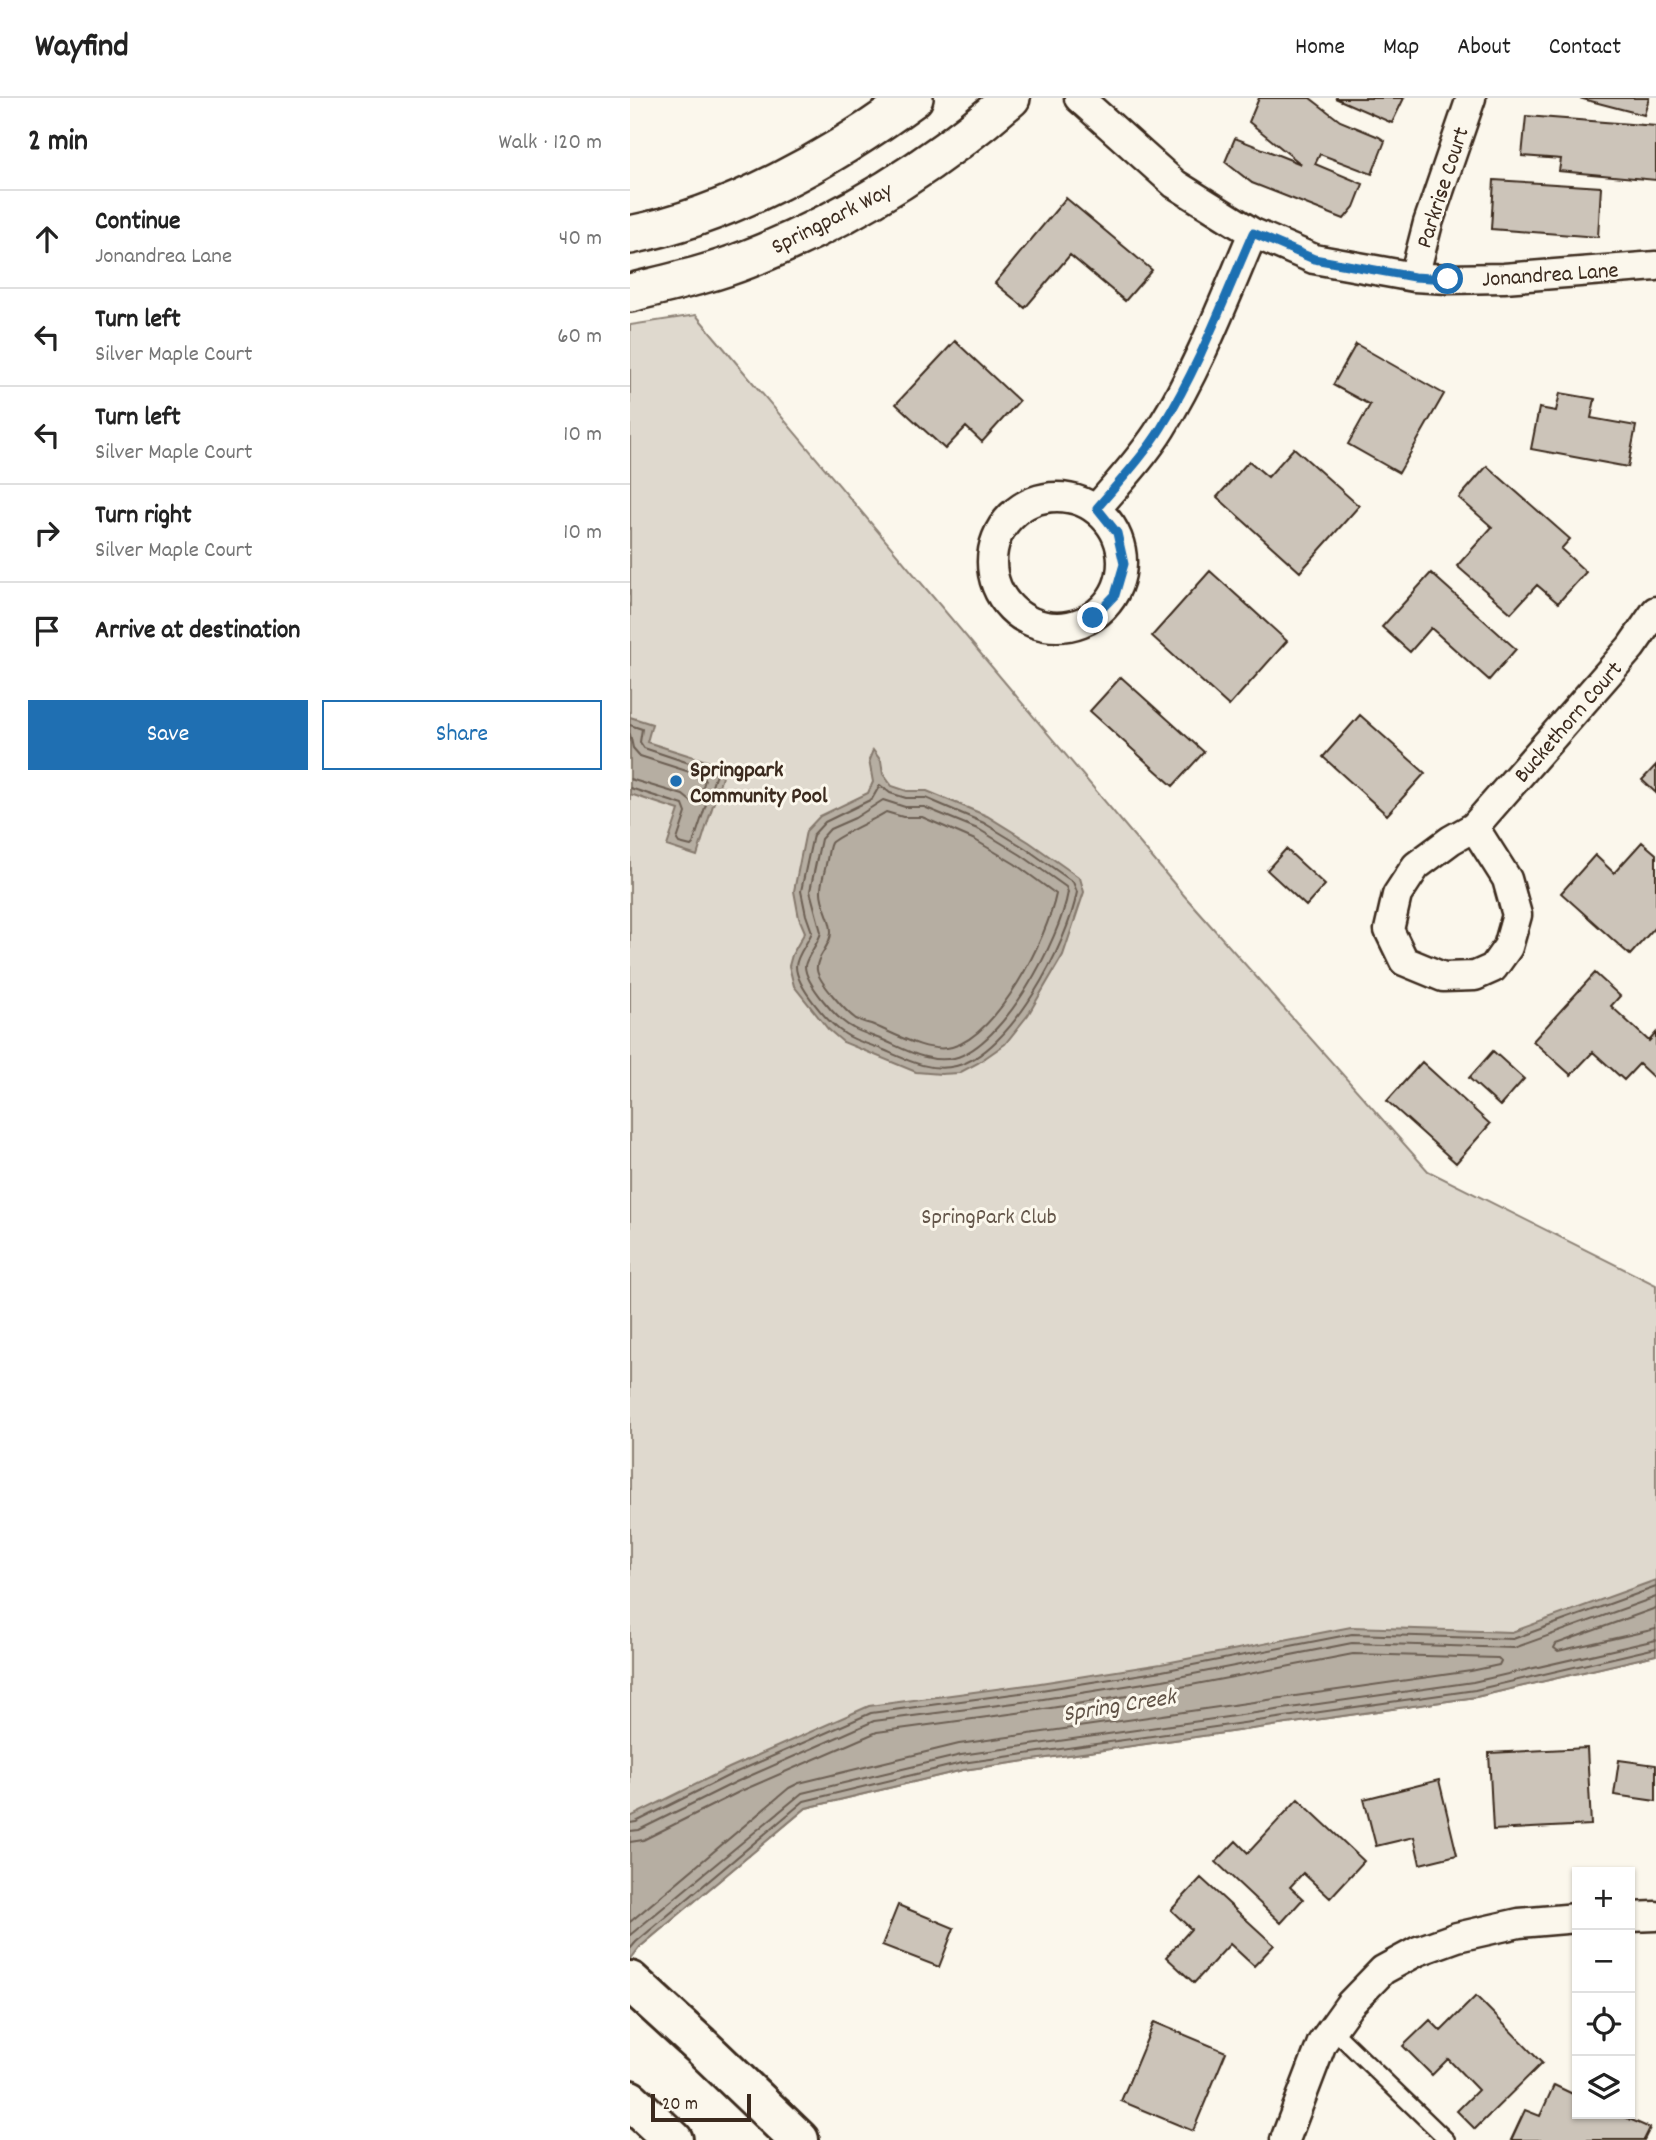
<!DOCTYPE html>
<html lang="en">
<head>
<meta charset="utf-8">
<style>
  body { margin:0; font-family:Dekko,sans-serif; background:#f6f6f6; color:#222 }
  .controls { position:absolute; right:21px; bottom:21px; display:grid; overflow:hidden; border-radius:0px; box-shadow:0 2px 5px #0004 }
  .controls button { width:63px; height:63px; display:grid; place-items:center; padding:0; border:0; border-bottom:2px solid #e0e0e0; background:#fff; color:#222; font:35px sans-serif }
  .scale { position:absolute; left:21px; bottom:18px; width:100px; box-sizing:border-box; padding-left:7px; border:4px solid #3b2a1e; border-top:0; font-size:19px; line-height:24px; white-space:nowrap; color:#3b2a1e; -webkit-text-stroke:5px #fbf7ec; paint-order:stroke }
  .stop { position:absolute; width:21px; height:21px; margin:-16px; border:5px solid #1f6fb2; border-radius:50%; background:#fff }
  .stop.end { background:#1f6fb2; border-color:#fff; box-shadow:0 2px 7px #0008 }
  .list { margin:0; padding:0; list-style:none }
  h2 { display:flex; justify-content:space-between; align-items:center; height:91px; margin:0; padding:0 28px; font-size:30px }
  h2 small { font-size:23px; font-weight:400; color:#767676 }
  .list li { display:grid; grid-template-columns:46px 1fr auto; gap:21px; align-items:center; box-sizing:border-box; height:98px; padding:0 28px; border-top:2px solid #e0e0e0 }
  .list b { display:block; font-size:26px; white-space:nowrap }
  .list p { margin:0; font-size:23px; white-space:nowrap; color:#767676 }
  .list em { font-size:23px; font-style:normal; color:#767676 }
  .actions { display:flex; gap:14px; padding:21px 28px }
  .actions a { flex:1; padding:16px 0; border:2px solid #1f6fb2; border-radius:0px; text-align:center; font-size:24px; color:#1f6fb2 }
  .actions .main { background:#1f6fb2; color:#fff }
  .icon { flex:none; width:38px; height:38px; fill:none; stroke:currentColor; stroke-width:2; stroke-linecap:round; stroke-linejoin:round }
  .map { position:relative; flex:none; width:1026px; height:2042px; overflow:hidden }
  header { display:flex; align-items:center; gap:42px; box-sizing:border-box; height:98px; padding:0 35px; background:#fff; border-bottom:2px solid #e0e0e0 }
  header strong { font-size:33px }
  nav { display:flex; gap:38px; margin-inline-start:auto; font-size:24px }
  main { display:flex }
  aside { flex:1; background:#fff }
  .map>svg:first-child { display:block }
</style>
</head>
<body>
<header>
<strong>Wayfind</strong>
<nav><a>Home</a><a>Map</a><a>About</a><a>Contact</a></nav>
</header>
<main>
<aside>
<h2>2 min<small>Walk · 120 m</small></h2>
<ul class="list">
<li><svg class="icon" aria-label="ahead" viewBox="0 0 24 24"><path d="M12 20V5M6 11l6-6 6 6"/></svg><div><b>Continue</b><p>Jonandrea Lane</p></div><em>40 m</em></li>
<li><svg class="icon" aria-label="left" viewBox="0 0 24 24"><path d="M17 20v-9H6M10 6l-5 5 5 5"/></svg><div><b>Turn left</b><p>Silver Maple Court</p></div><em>60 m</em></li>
<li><svg class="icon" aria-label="left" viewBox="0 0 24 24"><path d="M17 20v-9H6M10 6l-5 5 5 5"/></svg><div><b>Turn left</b><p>Silver Maple Court</p></div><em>10 m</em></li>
<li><svg class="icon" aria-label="right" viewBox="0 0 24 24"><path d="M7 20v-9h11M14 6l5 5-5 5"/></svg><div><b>Turn right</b><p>Silver Maple Court</p></div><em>10 m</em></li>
<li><svg class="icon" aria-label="arrive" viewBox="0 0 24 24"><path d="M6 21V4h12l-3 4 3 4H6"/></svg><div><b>Arrive at destination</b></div></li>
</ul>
<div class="actions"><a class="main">Save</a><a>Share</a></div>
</aside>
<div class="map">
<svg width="1026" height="2042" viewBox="0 0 1026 2042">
  <rect width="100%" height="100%" fill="#fbf7ec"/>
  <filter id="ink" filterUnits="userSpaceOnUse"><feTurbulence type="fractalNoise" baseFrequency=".0143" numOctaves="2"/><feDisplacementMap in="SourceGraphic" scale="14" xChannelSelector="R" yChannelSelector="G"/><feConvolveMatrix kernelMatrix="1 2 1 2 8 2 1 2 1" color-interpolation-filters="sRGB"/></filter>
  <g filter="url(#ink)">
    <path fill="#dfd9ce" stroke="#8d8276" stroke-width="2" d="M66,217L551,794L798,1073L1026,1187V1557L846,1599L333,1672L176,1710L10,1849L0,1840V227Z"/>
    <path fill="#b6aea2" stroke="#85796d" stroke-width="2" d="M0,619L22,626L17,644L95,669L67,758L37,748L49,712L0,696Z
      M243,652L251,663L253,676L262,688L277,693H297L357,718L399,744L450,780L454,794L433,857L398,917L375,946L348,965L329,975L311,976L286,974L213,944L198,931L164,888L159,868L162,857L175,834L169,820L164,793L176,733L190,718L238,695L243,684L239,662Z
      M1026,1482V1557L846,1599L333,1672L176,1710L10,1849L0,1862V1719L99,1670L239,1608L404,1586L531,1566L721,1529L882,1534Z"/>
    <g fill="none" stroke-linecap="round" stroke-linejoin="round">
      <path stroke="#6c5f53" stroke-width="2" d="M0,627L12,631L10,644L14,650L83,673L86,676L63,746L61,748L49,745L47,742L56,715L53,707L0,690
        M0,636L3,650L10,658L72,678L75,682L68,704L64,706L53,697L0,681
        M250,687L260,695L276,700H296L354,725L395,750L443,784L447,794C438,845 381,955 326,968C299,975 273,960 249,950C238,946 225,943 215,936C198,925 166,888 166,868C167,856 178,845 182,834L176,817L171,793L183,737L195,724L242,701Z
        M253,702L275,709H294L350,732L391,757L436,789L438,794C430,841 374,947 324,960C299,966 274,951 253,942C243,938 232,935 223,930C208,923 175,885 175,868C176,859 189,845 191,834L180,793L191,741L200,731L225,720Z
        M256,714L273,719H292L345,742L385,766L426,796C417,840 368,937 322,949C298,956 263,935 241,926C236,925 231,923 226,921C216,914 188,883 187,872C185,859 202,847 201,833C201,819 190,806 191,792C191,783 195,774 196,766C198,760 198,751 201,745C205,739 246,721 256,714Z
        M1026,1510L926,1546L924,1550L928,1553L1026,1531
        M0,1725L6,1724L102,1676L241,1615L405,1593L532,1573L722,1536L883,1541L1026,1489
        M0,1733L9,1732L106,1684L244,1623L407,1602L533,1582L722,1545L884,1550L1026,1499
        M0,1744L13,1742L111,1693L247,1634L408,1612L535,1592L723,1556L868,1560L871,1563L869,1567L841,1573L329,1646L169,1685L159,1690L0,1824
        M0,1837L172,1695L331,1657L843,1584L1026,1542
        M0,1851L6,1844L174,1703L332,1665L845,1592L1026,1550"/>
    </g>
    <path fill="#ccc4b9" stroke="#3b2a1e" stroke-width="2" d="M629,0H680L710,23L749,39L755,43L742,76L690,56L685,66L733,86L724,109L714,121L622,85L595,64L605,40L671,66L619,24Z
      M705,0H774L762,25Z
      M949,0H1019L1014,17Z
      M896,18L1026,28V82L929,73L931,61L892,58Z
      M864,82L971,89L968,139L861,131Z
      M436,100L522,172L495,203L440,157L395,210L365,185Z
      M325,243L389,303L352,344L336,329L315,351L266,306Z
      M726,246L814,296L769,375L718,346L740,307L703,287Z
      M930,295L965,301L961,320L1006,328L998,369L901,351L909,310L926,313Z
      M664,350L729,408L670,474L587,399L619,363L638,379Z
      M857,368L940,441L931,451L956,474L928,505L907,487L881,515L827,468L862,429L829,400Z
      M580,473L657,543L599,608L522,538Z
      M801,475L886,551L859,582L801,530L780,554L752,529Z
      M491,579L574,654L543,688L460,613Z
      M730,617L795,675L757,717L693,659Z
      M1026,667V695L1012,682Z
      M1012,744L1026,756V828L1000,857L931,795L965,757L984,775Z
      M656,751L695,787L676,808L637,772Z
      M965,875L990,898L981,908L1019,943L1026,935V982L1009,966L994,982L963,954L941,977L903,943Z
      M863,953L894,981L870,1008L839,980Z
      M792,964L860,1026L826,1065L757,1003Z
      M957,1650L961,1727L863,1732L859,1655Z
      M989,1662L1026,1667V1703L984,1697Z
      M809,1682L827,1757L790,1766L784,1739L746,1748L734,1701Z
      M668,1701L734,1763L700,1800L673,1775L660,1789L673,1801L651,1825L586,1764L606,1743L618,1755Z
      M571,1780L644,1847L624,1868L600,1846L564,1885L536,1859L561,1831L541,1812Z
      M268,1807L324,1830L309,1869L252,1847Z
      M846,1898L912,1965L845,2031L827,2013L848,1992L818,1961L802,1977L773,1948L800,1922L811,1933Z
      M524,1924L596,1954L563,2033L491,2003Z
      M924,1987L947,1998V2016H988L1020,2030L1014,2042H881L895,2012L910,2018Z"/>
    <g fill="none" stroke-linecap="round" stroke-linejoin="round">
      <defs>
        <path id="service" d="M702,1931L817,2042"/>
        <path id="minor" d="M449,0L545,86L623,135L684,161L784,179L818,181L874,180L1026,168
          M784,179L798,125L841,0
          M362 464a65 65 0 1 1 130 0a65 65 0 1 1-130 0Z
          M467,410C489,384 513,359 531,330C569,269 595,200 623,135
          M844,729L877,781L887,817L878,849L863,870L845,878L813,879L774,863L759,832L767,797L786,768L821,742Z
          M844,729L1001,549L1026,513
          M1000,1819L1026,1818
          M655,2042L692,1945L720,1906L753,1872L788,1853L827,1839L889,1825L947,1820"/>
        <path id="tertiary" d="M0,137C101,117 202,60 284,0
          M0,195C39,185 81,176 118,161C214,123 303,68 381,0"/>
        <path id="primary" d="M0,1883L70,1947L169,2042
          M0,2002L43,2042"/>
      </defs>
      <use href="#service" stroke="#3b2a1e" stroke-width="19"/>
      <use href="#minor" stroke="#3b2a1e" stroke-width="33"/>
      <use href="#tertiary" stroke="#3b2a1e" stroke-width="42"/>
      <use href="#primary" stroke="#3b2a1e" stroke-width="44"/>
      <use href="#service" stroke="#fbf7ec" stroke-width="14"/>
      <use href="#minor" stroke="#fbf7ec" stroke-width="28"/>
      <use href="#tertiary" stroke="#fbf7ec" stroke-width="37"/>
      <use href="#primary" stroke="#fbf7ec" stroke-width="38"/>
    </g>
  </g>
  <g fill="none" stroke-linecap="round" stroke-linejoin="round" filter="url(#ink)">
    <path stroke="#1f6fb2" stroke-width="9" d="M463,520L485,497L494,466L487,435L467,410C489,384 513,359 531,330C569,269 594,201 623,135L684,161L784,179L818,181"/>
  </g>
  <circle fill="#1f6fb2" stroke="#fbf7ec" stroke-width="2.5" cx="46" cy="683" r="7"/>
  <g text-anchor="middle" stroke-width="6" stroke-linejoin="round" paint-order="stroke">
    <g font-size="23" fill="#3b2a1e" stroke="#fbf7ec">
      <text transform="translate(811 89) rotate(-72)" y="8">Parkrise Court</text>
      <text transform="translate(201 119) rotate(-27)" y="8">Springpark Way</text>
      <text transform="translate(920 175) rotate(-4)" y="8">Jonandrea Lane</text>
      <text transform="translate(937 623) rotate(-49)" y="8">Buckethorn Court</text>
    </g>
    <g font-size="23" font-weight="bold" fill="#3b2a1e" stroke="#fbf7ec" text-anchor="start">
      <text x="60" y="678">Springpark<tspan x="60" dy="26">Community Pool</tspan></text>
    </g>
    <g font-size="23" fill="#64564a" stroke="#fbf7ec">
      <text x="359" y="1125">SpringPark Club</text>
    </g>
    <g font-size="24" font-style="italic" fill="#605246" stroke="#fbf7ec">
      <text transform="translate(489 1606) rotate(-9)" y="8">Spring Creek</text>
    </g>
  </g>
</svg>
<div class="controls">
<button>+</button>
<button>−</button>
<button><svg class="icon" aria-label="locate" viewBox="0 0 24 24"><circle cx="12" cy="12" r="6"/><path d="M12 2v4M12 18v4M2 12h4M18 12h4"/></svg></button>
<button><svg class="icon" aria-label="layers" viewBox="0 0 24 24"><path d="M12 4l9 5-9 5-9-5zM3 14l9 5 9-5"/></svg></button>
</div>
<div class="scale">20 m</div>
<div class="stop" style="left:818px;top:181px"></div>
<div class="stop end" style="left:463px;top:520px"></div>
</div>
</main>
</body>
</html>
